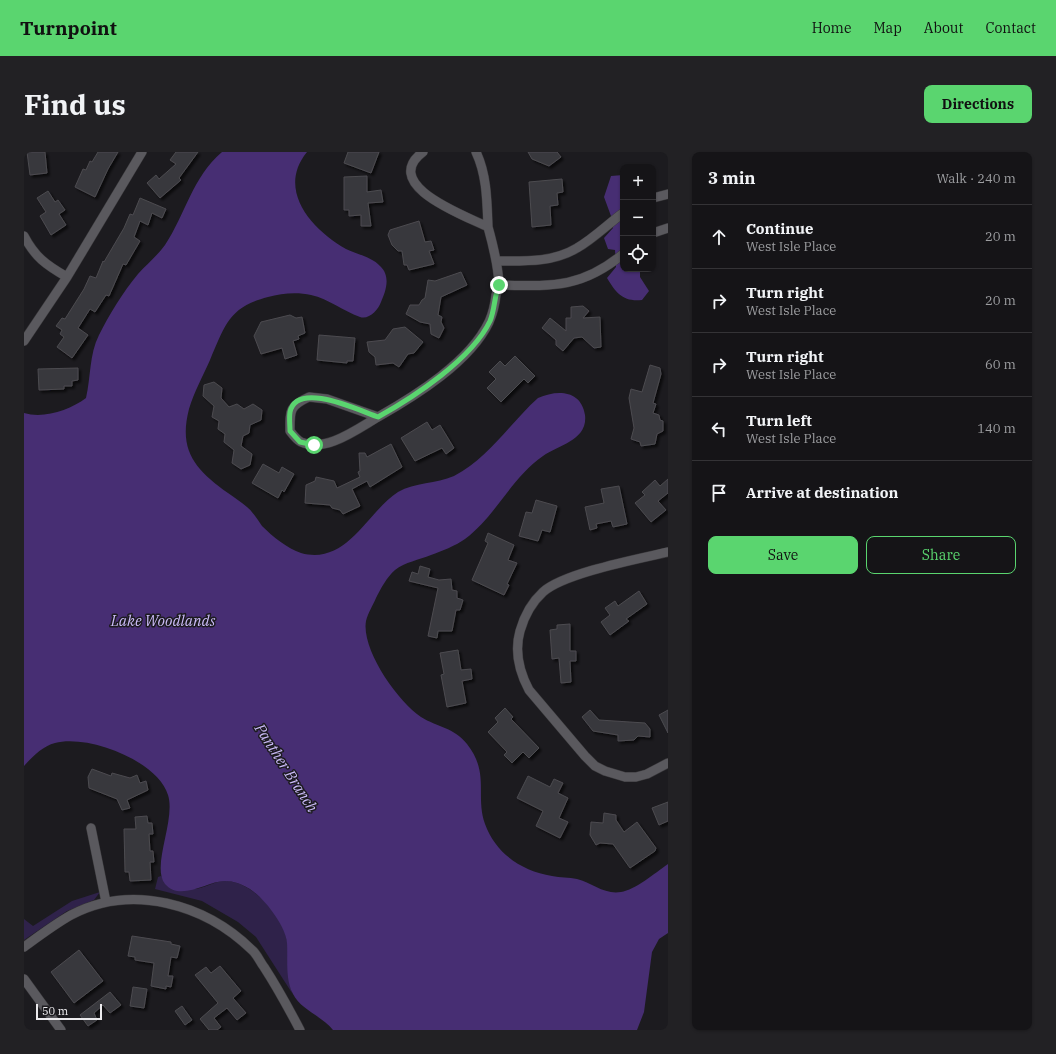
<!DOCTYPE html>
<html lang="en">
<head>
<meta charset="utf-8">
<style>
  body { margin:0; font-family:"IBM Plex Serif",serif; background:#222124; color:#f1f3f6 }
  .controls { position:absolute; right:12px; top:12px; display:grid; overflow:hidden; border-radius:8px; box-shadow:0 1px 3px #0004 }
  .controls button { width:36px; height:36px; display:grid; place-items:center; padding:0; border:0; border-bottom:1px solid #343336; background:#151417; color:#f1f3f6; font:20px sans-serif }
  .scale { position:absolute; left:12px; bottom:10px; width:66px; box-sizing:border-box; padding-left:4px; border:2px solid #ebeaed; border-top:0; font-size:11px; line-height:14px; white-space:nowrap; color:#ebeaed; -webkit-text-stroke:3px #1c1b1f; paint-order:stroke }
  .stop { position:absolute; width:12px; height:12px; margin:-9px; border:3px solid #5ad56f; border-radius:50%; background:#fff }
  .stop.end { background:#5ad56f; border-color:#fff; box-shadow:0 1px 4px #0008 }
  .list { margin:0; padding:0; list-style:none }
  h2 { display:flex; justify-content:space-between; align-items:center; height:52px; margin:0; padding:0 16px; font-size:17px }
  h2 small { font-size:13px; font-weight:400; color:#9d9ea1 }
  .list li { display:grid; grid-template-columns:26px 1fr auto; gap:12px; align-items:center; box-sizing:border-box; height:64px; padding:0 16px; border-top:1px solid #343336 }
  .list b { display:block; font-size:15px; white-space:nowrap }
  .list p { margin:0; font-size:13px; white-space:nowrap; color:#9d9ea1 }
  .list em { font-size:13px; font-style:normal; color:#9d9ea1 }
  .actions { display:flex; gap:8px; padding:12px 16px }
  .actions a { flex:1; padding:9px 0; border:1px solid #5ad56f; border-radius:8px; text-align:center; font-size:14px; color:#5ad56f }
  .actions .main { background:#5ad56f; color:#111 }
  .icon { flex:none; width:22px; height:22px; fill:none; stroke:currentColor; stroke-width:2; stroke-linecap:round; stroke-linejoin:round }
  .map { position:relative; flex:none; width:644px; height:878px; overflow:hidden; border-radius:8px }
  header { display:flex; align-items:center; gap:24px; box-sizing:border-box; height:56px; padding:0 20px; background:#5ad56f; color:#111 }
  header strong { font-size:19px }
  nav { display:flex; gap:22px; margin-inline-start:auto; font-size:14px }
  .intro { display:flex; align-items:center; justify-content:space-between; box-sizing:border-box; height:96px; padding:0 24px }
  h1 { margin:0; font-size:28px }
  .button { padding:10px 18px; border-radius:8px; background:#5ad56f; color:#111; font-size:14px; font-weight:700 }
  main { display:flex; gap:24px; padding:0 24px }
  aside { flex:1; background:#151417; border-radius:8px; box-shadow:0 1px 3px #0004 }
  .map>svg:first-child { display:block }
</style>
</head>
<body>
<header>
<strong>Turnpoint</strong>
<nav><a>Home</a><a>Map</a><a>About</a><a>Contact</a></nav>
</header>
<div class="intro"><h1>Find us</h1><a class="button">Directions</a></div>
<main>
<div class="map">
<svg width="644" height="878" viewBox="0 0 644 878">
  <defs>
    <filter id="shadow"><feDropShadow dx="2.5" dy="2.5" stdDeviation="1" flood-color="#0009"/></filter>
  </defs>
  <rect width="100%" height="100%" fill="#1c1b1f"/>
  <path fill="#2f224a" d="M137,724L142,732C150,734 161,738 169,737C180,737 190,729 201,729C227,728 260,765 263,789C266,807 263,824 268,841L232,785L214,770L178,749L131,737L134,725Z
    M76,740L70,748L43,759L0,788V767L9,774L48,749Z"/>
  <path fill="#472e73" d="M198,0H283C252,38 288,78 322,97C332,102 348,105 356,114C367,124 362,139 357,150C354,158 345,168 336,165C319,159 305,147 287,143C274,140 258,141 244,145C205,155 201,173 186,208C179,224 170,240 165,257C154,299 172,318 204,341C210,345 217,350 223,355C229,360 233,367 238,374C248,384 264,397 277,401C323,414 344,359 374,340C391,330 412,332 430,324C465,306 486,271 514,246C532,238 557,237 561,263C564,288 535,293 519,304C487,326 472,364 441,387C431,394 418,399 407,403C395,408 381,410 371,418C363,425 357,436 352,446C349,453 344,461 342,469C337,497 373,549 397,565C413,575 431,576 443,592C466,621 451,643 461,672C472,702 498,719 528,724C536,726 545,725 553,727C568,731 581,743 597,740C611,738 631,721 644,712V781L635,787L628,800L620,860L613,878H309C298,864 277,858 269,842C261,827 264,807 263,791C262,774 239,744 224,736C217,732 210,729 201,729C183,729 157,750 141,732C127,714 152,668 144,643C134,609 64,582 31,591C19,594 9,604 0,614V261C20,267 46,258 62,246C67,225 65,203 75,183C85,163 99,140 114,122C123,112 133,104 141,93C161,63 169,24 198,0Z
    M599,23V117H616V125L625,139L618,148C599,150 592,141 583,126L592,115L591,98L584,97L580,86L589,76L587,64L580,45L587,24Z"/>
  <path fill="#39383c" stroke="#4c4b50" filter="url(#shadow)" d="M3,0H21L23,21L6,23Z
    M74,0H94L84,17L71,45L51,35L59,17L62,18L66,9L68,10Z
    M152,0H174L155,26L157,28L136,46L123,31L132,23L135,27L152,12L146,8Z
    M324,0H355L347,21L320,11Z
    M504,0H533L537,5L525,14L508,7Z
    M343,24V40L357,38L359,50L344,51L347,74H337V63L325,64V58H320V25Z
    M538,27L539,40L533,41L534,53L526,54L527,73L508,75L505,30Z
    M24,39L31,50L34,48L41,58L35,62L42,73L27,83L16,64L22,60L13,46Z
    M116,46L142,57L138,66L128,61L124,73L116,69L110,85L116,89L102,113L99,112L85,144L82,143L71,160L66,157L54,176L64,183L48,206L33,195L40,185L36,182L38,178L32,174L38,166L41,167L60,137L66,124L72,126L79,109L80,110L100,76L106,62L109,63Z
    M395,69L401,90L407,89L410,98L405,99L410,112L385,118L383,113H380L378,99H374L368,93L364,83L366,78Z
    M437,120L443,133L417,145L414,163L418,165L417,170L420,176L415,186L407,182L406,172L396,170L382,162L386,153H395L398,148L401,146L404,128L411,129Z
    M559,154L565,159L559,166L576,165L577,195L570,196L558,185L550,186L539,199L532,193V188L518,176L526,166L542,179V166H547V155Z
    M266,163L272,166L278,165L281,181L274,184L275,187L269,189L273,203L261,207L258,196L237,202L230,184L237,170Z
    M381,175L399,190L390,201L384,202L375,215L369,211L352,213L351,205L345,200L343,190L361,188L369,177Z
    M295,183L331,186L329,209H323V211L293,208Z
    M491,204L511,224L504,231L500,227L477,250L463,236L472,227L465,220L476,209L481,214Z
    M626,213L636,216L637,222L629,251L632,252L629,261L635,263L636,268L639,269V279L633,282L631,292L617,294L616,290L607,287L610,276L605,246L607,237L618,240Z
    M54,216V228L48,229V234H40V237L15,238L14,217Z
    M190,230L198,236L197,246L205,255L213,252L220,257L229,252L238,258L237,268L226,273L225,281L219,284L217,294L228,302L226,313L217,317L208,311L210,298L200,290L201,282L194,277L195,269L188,265L190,254L179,244L180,233Z
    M403,270L408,278L416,273L430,296L422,302L418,296L391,309L377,286Z
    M367,292L378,315L346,335L343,329L328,337L336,354L319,362L316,358L308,356L306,353L281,351L282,333L291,329L292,325L310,329L313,336L336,325L334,320L336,319L335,301H341L343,305Z
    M239,312L255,321L258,315L270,322L260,340L258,338L254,346L228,331Z
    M644,327V341L634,349L642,358L627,370L611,351L621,343L618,340L631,328L636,334Z
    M595,334L603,372L589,375L587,369L572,372L573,376L566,378L561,355L580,351L577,337Z
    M512,348L533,354L526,380L518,378L514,389L495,384L502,360L508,361Z
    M464,381L490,393L484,408L493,411L483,432L485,433L480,443L448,428L464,391L461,389Z
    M396,414L406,417L404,425L415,428L427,427L428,438L433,439V446L439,448L436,458H432L428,479H414L413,486L404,484L414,436L385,429L388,420L394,422Z
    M615,439L623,452L602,467L605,469L586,483L577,470L586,463L581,456L591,449L594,454Z
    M546,472V499H552V509H546L547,530L537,531L535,506L528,507L526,478L533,477V473Z
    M434,498L437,518L447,517L448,527L438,529L442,551L423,555L417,523L420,522L416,501Z
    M481,556L489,565L487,567L515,596L505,606L499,600L488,611L480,603L483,600L464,580L474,570L471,566Z
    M566,558L575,568L621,571L626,577V585L614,584L610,588L594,589V583L569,579L558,565Z
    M644,558V581L635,563Z
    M68,617L87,624L88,621L106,626L113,623L116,631L122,629L124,638L103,648L106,656L98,658L93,647L65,636L64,625Z
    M504,624L526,635L530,627L539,631L534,641L544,646L535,666L544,670L536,686L512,674L519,659L493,646Z
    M644,650V669L635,673L628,656Z
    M580,661L592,663V668L600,680L613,670L632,696L631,699L606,716L589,692L576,691L572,693L566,683L567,670L579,671Z
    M123,664L124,671H128L129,682H125L126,699H129L130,710H126L127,728L106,729L105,720H101L100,677H112L111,665Z
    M108,784L147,790V792L156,794L153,806L147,805L144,824H149L147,835L142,834V837L127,834L130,811L111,808V805L104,804Z
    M55,798L79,829L50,851L27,820Z
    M196,814L217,839L209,846L222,861L213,868L203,856L190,866L197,875L193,878H185L176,867L194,851L171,823L182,815L187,821Z
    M109,835L123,837L120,856L106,854Z
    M86,840L97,853L86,861L79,853L70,861L73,868L64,874L56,863Z
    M158,854L168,868L161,873L151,859Z"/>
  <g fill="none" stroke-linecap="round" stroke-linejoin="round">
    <defs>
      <path id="minor" d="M399,0C355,33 442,64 464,75C463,50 463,23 452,0
        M629,46L644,42
        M629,81L644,76
        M0,84C11,105 22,113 43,125
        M472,109C499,109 528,111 553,96C569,87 584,72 599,61
        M475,133C526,134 557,137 599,102
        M0,189L43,125L118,0
        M285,245L303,247L354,265C333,277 302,301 277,290C273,288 269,283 266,279C266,259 265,254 285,245Z
        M354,265C391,244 446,210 465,170C469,161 471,152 472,143C473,139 475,135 475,132C474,113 469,93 464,75
        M644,400C614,407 540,421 519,440C508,450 500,465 496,479C490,500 495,519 505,538L561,604L571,614L581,619L601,625H612L623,622L644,611
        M67,676L82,750
        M0,795C15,784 31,772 47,763C108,731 181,752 228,798C233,802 236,810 240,815C253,835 265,857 276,878
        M0,827L37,878"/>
    </defs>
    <use href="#minor" stroke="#39383b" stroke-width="10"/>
    <use href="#minor" stroke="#5a595e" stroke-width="9"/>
  </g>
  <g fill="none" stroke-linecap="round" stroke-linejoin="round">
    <path stroke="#5ad56f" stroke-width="5" d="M290,293L276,290L266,279C266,274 265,266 266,260C273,228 336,259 354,265C390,245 448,207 466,169C471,157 470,145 475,133"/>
  </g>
  <g text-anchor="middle" stroke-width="3" stroke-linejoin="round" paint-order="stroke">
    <g font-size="15" font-style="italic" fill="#cbbbf8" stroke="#1c1b1f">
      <text x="139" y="474">Lake Woodlands</text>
      <text transform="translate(262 616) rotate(57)" y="5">Panther Branch</text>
    </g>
  </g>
</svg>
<div class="controls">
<button>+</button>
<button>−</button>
<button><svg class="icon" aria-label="locate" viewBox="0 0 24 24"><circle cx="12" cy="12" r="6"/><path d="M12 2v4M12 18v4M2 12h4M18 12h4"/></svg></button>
</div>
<div class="scale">50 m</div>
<div class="stop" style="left:290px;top:293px"></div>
<div class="stop end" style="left:475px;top:133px"></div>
</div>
<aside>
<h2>3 min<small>Walk · 240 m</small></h2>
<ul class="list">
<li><svg class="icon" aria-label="ahead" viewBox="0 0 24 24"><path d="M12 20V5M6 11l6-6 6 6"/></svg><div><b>Continue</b><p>West Isle Place</p></div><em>20 m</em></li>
<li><svg class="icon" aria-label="right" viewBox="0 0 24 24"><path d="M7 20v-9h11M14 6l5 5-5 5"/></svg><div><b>Turn right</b><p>West Isle Place</p></div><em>20 m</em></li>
<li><svg class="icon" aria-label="right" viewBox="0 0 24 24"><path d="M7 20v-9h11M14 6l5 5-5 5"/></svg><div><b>Turn right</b><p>West Isle Place</p></div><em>60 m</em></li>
<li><svg class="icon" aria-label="left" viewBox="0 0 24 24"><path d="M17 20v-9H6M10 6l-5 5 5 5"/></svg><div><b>Turn left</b><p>West Isle Place</p></div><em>140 m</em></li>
<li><svg class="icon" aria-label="arrive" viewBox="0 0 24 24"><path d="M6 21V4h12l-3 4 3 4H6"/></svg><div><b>Arrive at destination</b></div></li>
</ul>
<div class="actions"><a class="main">Save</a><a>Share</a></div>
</aside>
</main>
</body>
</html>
